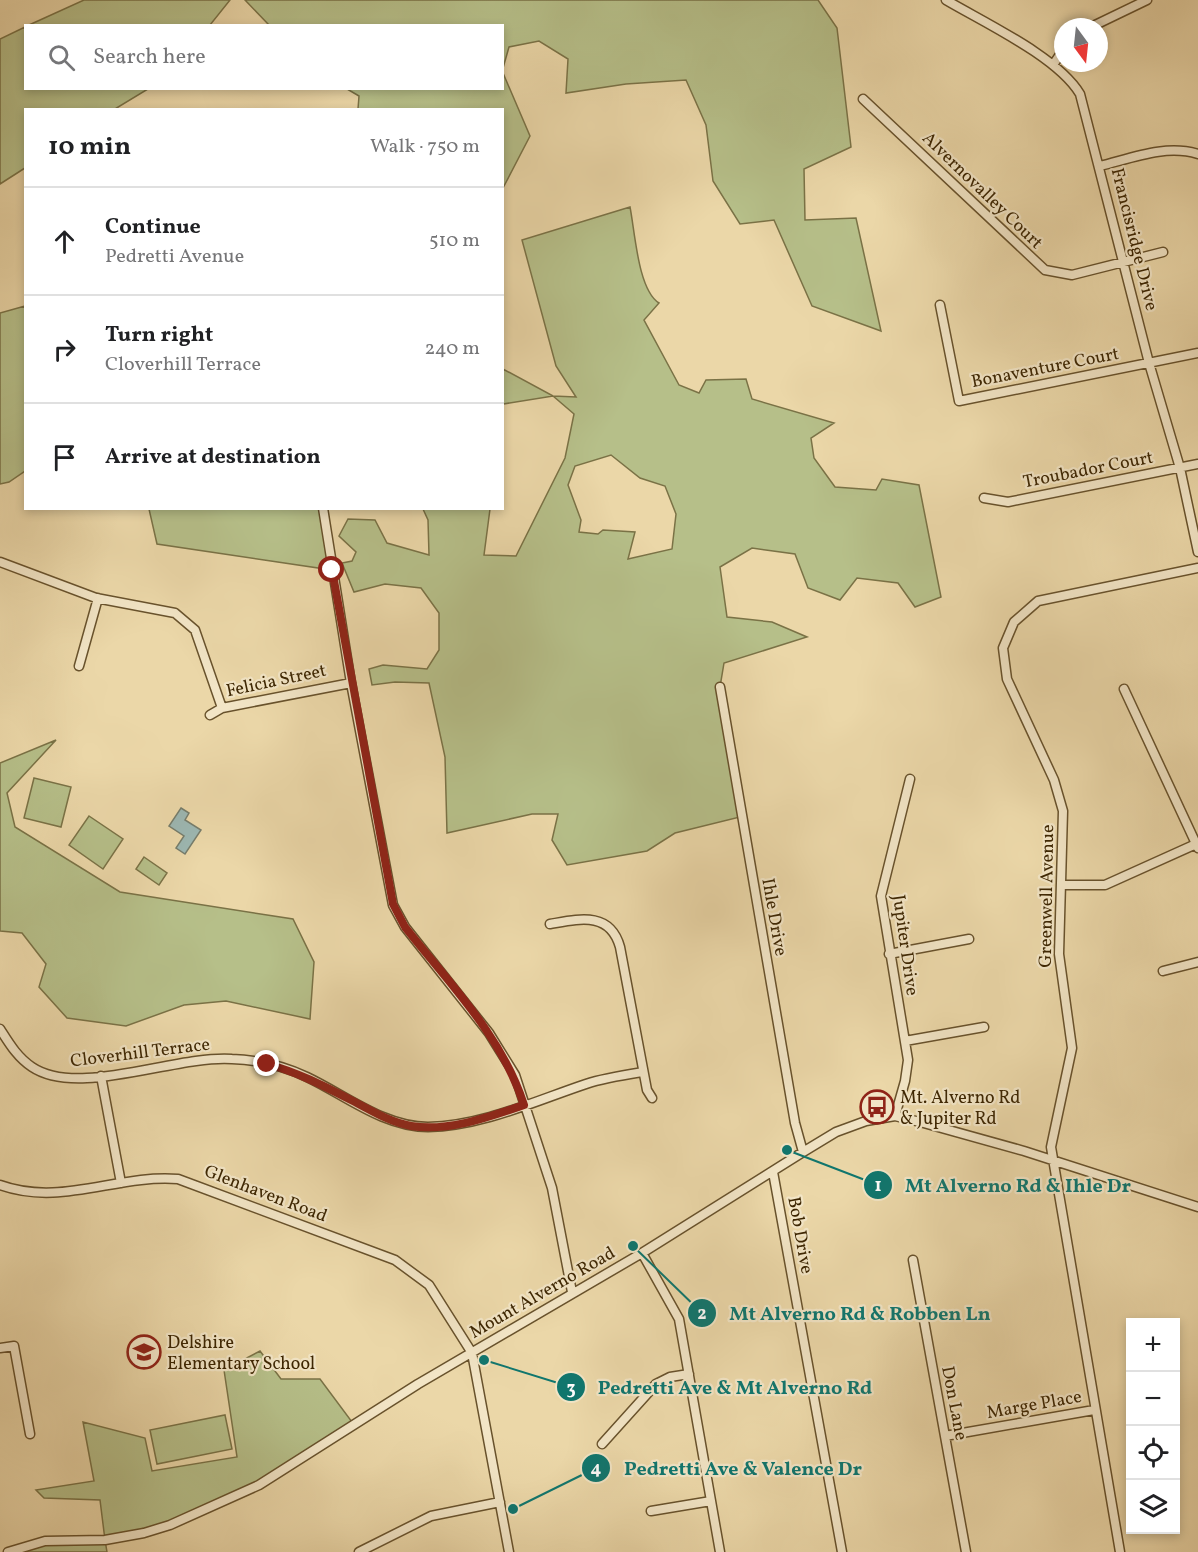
<!DOCTYPE html>
<html lang="en">
<head>
<meta charset="utf-8">
<style>
  body { margin:0; font-family:Vollkorn,serif; background:#f6f6f6; color:#202124 }
  .controls { position:absolute; right:18px; bottom:18px; display:grid; overflow:hidden; border-radius:0px; box-shadow:0 3px 9px #0003 }
  .controls button { width:54px; height:54px; display:grid; place-items:center; padding:0; border:0; border-bottom:2px solid #e0e0e0; background:#fff; color:#202124; font:30px sans-serif }
  .compass { position:absolute; left:1054px; top:18px; width:54px; height:54px; border-radius:50%; background:#fff; box-shadow:0 3px 9px #0003; rotate:165deg }
  .stop { position:absolute; width:18px; height:18px; margin:-14px; border:4px solid #8f2418; border-radius:50%; background:#fff }
  .stop.end { background:#8f2418; border-color:#fff; box-shadow:0 2px 6px #0008 }
  .list { margin:0; padding:0; list-style:none }
  h2 { display:flex; justify-content:space-between; align-items:center; height:78px; margin:0; padding:0 24px; font-size:26px }
  h2 small { font-size:20px; font-weight:400; color:#757577 }
  .list li { display:grid; grid-template-columns:39px 1fr auto; gap:18px; align-items:center; box-sizing:border-box; height:108px; padding:0 24px; border-top:2px solid #e0e0e0 }
  .list b { display:block; font-size:22px; white-space:nowrap }
  .list p { margin:0; font-size:20px; white-space:nowrap; color:#757577 }
  .list em { font-size:20px; font-style:normal; color:#757577 }
  .icon { flex:none; width:33px; height:33px; fill:none; stroke:currentColor; stroke-width:2; stroke-linecap:round; stroke-linejoin:round }
  .map { position:relative; flex:none; width:1198px; height:1552px; overflow:hidden }
  .search { position:absolute; background:#fff; box-shadow:0 3px 9px #0003; left:24px; top:24px; width:480px; height:66px; display:flex; align-items:center; gap:15px; box-sizing:border-box; padding:0 21px; border-radius:0px; color:#757577; font-size:22px }
  .panel { position:absolute; background:#fff; box-shadow:0 3px 9px #0003; left:24px; top:108px; width:480px; height:402px; border-radius:0px }
  .map>svg:first-child { display:block }
</style>
</head>
<body>
<div class="map">
<svg width="1198" height="1552" viewBox="0 0 1198 1552">
  <rect width="100%" height="100%" fill="#ebd7a8"/>
  <filter id="stains"><feTurbulence type="fractalNoise" baseFrequency=".00333" numOctaves="4"/><feColorMatrix values="0 0 0 0 .2 0 0 0 0 .09 0 0 0 0 .02 0 0 0 .5 -.17"/></filter>
  <radialGradient id="worn" r=".72"><stop offset=".6" stop-color="#630" stop-opacity="0"/><stop offset="1" stop-color="#630" stop-opacity=".3"/></radialGradient>
  <path fill="#b6bf89" stroke="#7a7246" stroke-width="1.5" fill-rule="evenodd" d="M84,0H230L210,25H29Z
    M245,0H818L837,28L851,147L804,169L805,220L856,218L881,331L812,306L774,220L740,224L713,181L706,125L686,80L626,84L566,93L568,59L539,41L509,47L503,68L502,26L269,25Z
    M25,27L26,88L148,89L115,109L26,110L25,168L0,184V39Z
    M503,73L530,136L503,188L502,110L358,109L359,96L347,89L502,88Z
    M630,207C635,232 638,290 659,303L644,320L679,385L699,393L706,380L746,379L752,399L834,423L811,438L814,458L835,487L876,490L882,479L919,485L941,597L915,607L898,583L857,578L840,600L808,588L795,554L752,548L720,567L727,617L772,622L807,637L724,663L720,687L740,817L675,833L647,851L567,865L552,840L558,814H532L447,833L445,757L429,683L395,682L372,685L369,669L383,665L427,669L439,650V613L421,588L385,584L354,592L342,563L352,561L356,552L339,536L348,519L375,520L387,543L429,555L428,520L423,509H490L484,555L516,556L565,458L574,414L553,396L503,404V369L553,396L576,397L556,366L522,240ZM611,455L640,478L665,486L676,514L672,549L628,559L635,532L603,530L598,534L579,532L581,520L568,485L575,466Z
    M25,306V471L9,482L0,484V313Z
    M149,509H323L332,570L157,544Z
    M56,740L7,793L15,827L120,892L293,919L314,962L310,1019L226,1001L184,1005L126,1026L67,1018L39,987L46,964L22,933L0,931V763Z
    M34,778L71,787L61,827L24,818Z
    M89,816L123,839L103,869L69,845Z
    M144,857L167,873L159,885L136,869Z
    M260,1351L281,1379H320L355,1426L295,1463L170,1525L105,1540L107,1552H8L31,1544L105,1540L100,1500L44,1498L36,1490L94,1481L83,1422L145,1438L152,1471L237,1457L224,1370Z
    M225,1415L232,1449L157,1464L150,1430Z"/>
  <path fill="#9cb7b2" stroke="#767d6c" stroke-width="1.5" d="M181,808L189,813L185,820L201,830L185,854L176,848L184,836L169,826Z"/>
  <g fill="none" stroke-linecap="round" stroke-linejoin="round">
    <defs>
      <path id="minor" d="M946,0C985,23 1058,57 1080,94L1149,363L1180,468L1198,552
        M1091,27L1147,0
        M1053,65L1063,50
        M863,99L1045,270L1072,275L1163,252
        M1100,166C1132,158 1166,144 1198,154
        M940,305L959,401L1198,353
        M984,498L1008,502L1198,464
        M323,508L351,683L393,905L405,927L489,1033L515,1075L552,1188L572,1292
        M0,562L96,598L175,613L195,630L222,708
        M79,666L98,598
        M720,687L795,1123L803,1152
        M1124,689L1198,848
        M210,715L222,708L351,683
        M1061,885H1105L1196,844
        M550,924C579,919 610,911 620,947L647,1090L652,1098
        M889,954L969,939
        M1163,971L1198,962
        M0,1029C9,1043 17,1057 32,1067C78,1098 175,1055 232,1059C258,1060 284,1066 307,1077C345,1095 384,1127 428,1127C482,1126 535,1101 586,1084C604,1078 624,1075 643,1072
        M905,1041L984,1027
        M101,1076L121,1183
        M895,1116L905,1081L908,1060L881,896L910,779
        M773,1172L842,1552
        M0,1185C61,1207 117,1174 178,1179L395,1260L429,1285L472,1353L509,1552
        M642,1253L679,1319L720,1552
        M913,1260L966,1552
        M0,1348L14,1346L30,1434
        M945,1436L1094,1410
        M602,1444L656,1384L670,1377L689,1374
        M651,1511L711,1501
        M8,1552L45,1541L105,1540L144,1533L170,1525L259,1485L418,1384L642,1253L803,1152L836,1132L866,1121L895,1116L920,1122L1024,1151L1198,1207
        M359,1552L431,1516L500,1502
        M1120,1552L1051,1147L1072,1048L1059,954L1063,811L1054,780L1007,679L1003,648L1014,622L1038,601L1198,568"/>
    </defs>
    <use href="#minor" stroke="#68522c" stroke-width="11"/>
    <use href="#minor" stroke="#f2e5c6" stroke-width="8"/>
  </g>
  <g fill="none" stroke-linecap="round" stroke-linejoin="round">
    <path stroke="#8f2418" stroke-width="8" d="M267,1064C297,1072 324,1086 351,1100C371,1110 389,1122 411,1126C448,1132 489,1117 524,1105C502,1036 449,983 405,927L393,904L332,570"/>
  </g>
  <defs>
    <symbol id="bus-ring" viewBox="-11 -11 22 22"><circle r="9.5" fill="#f2e5c6" stroke="#8f2418" stroke-width="1.5"/><path d="M-5-6H5V4H4V6H2V4H-2V6H-4V4H-5ZM-3.5-4V0h7V-4ZM-3.5 1.2v1.5H-2V1.2ZM2 1.2v1.5H3.5V1.2Z" fill="#8f2418"/></symbol>
    <symbol id="school-ring" viewBox="-11 -11 22 22"><circle r="9.5" fill="#f2e5c6" stroke="#8f2418" stroke-width="1.5"/><path d="M0-5L7-2L0 1L-7-2ZM-4 1L0 2.5L4 1V4Q0 6-4 4Z" fill="#8f2418"/></symbol>
  </defs>
  <g fill-rule="evenodd">
    <use href="#bus-ring" x="858" y="1088" width="38" height="38"/>
    <use href="#school-ring" x="125" y="1333" width="38" height="38"/>
  </g>
  <g text-anchor="middle" stroke-width="4.5" stroke-linejoin="round" paint-order="stroke">
    <g font-size="18" fill="#3d2602" stroke="#f2e5c6">
      <text transform="translate(983 190) rotate(44)" y="6">Alvernovalley Court</text>
      <text transform="translate(1135 239) rotate(76)" y="6">Francisridge Drive</text>
      <text transform="translate(1045 367) rotate(-11)" y="6">Bonaventure Court</text>
      <text transform="translate(1088 469) rotate(-11)" y="6">Troubador Court</text>
      <text transform="translate(276 680) rotate(-12)" y="6">Felicia Street</text>
      <text transform="translate(1046 896) rotate(-89)" y="6">Greenwell Avenue</text>
      <text transform="translate(775 917) rotate(80)" y="6">Ihle Drive</text>
      <text transform="translate(906 945) rotate(82)" y="6">Jupiter Drive</text>
      <text transform="translate(140 1052) rotate(-7)" y="6">Cloverhill Terrace</text>
      <text transform="translate(266 1193) rotate(21)" y="6">Glenhaven Road</text>
      <text transform="translate(801 1235) rotate(80)" y="6">Bob Drive</text>
      <text transform="translate(542 1292) rotate(-30)" y="6">Mount Alverno Road</text>
      <text transform="translate(955 1403) rotate(79)" y="6">Don Lane</text>
      <text transform="translate(1034 1404) rotate(-10)" y="6">Marge Place</text>
    </g>
    <g font-size="18" fill="#3d2602" stroke="#f2e5c6" text-anchor="start">
      <text x="900" y="1103">Mt. Alverno Rd<tspan x="900" dy="21">&amp; Jupiter Rd</tspan></text>
      <text x="167" y="1348">Delshire<tspan x="167" dy="21">Elementary School</tspan></text>
    </g>
  </g>
  <path fill="none" stroke="#0f766e" stroke-width="2" d="M787 1150L878 1185M633 1246L702 1313M484 1360L571 1387M513 1509L596 1468"/>
  <g fill="#0f766e" stroke="#f2e5c6" stroke-width="2">
    <circle cx="787" cy="1150" r="6"/>
    <circle cx="633" cy="1246" r="6"/>
    <circle cx="484" cy="1360" r="6"/>
    <circle cx="513" cy="1509" r="6"/>
    <circle cx="878" cy="1185" r="15"/>
    <circle cx="702" cy="1313" r="15"/>
    <circle cx="571" cy="1387" r="15"/>
    <circle cx="596" cy="1468" r="15"/>
  </g>
  <g font-size="18" text-anchor="middle" font-weight="bold" fill="#fff">
    <text x="878" y="1191">1</text>
    <text x="702" y="1319">2</text>
    <text x="571" y="1394">3</text>
    <text x="596" y="1474">4</text>
  </g>
  <g font-size="20" text-anchor="middle" font-weight="bold" fill="#0f766e" stroke="#f2e5c6" stroke-width="4.5" stroke-linejoin="round" paint-order="stroke">
    <text x="1018" y="1192">Mt Alverno Rd &amp; Ihle Dr</text>
    <text x="860" y="1320">Mt Alverno Rd &amp; Robben Ln</text>
    <text x="735" y="1394">Pedretti Ave &amp; Mt Alverno Rd</text>
    <text x="743" y="1475">Pedretti Ave &amp; Valence Dr</text>
  </g>
  <rect width="100%" height="100%" filter="url(#stains)"/>
  <rect width="100%" height="100%" fill="url(#worn)"/>
</svg>
<div class="controls">
<button>+</button>
<button>−</button>
<button><svg class="icon" aria-label="locate" viewBox="0 0 24 24"><circle cx="12" cy="12" r="6"/><path d="M12 2v4M12 18v4M2 12h4M18 12h4"/></svg></button>
<button><svg class="icon" aria-label="layers" viewBox="0 0 24 24"><path d="M12 4l9 5-9 5-9-5zM3 14l9 5 9-5"/></svg></button>
</div>
<svg class="compass" viewBox="-18 -18 36 36"><path d="M0-13l5 13h-10z" fill="#e53935"/><path d="M0 13l5-13h-10z" fill="#757577"/></svg>
<div class="stop" style="left:332px;top:570px"></div>
<div class="stop end" style="left:267px;top:1064px"></div>
<div class="search"><svg class="icon" aria-label="search" viewBox="0 0 24 24"><circle cx="10" cy="10" r="6"/><path d="M15 15l6 6"/></svg>Search here</div>
<section class="panel">
<h2>10 min<small>Walk · 750 m</small></h2>
<ul class="list">
<li><svg class="icon" aria-label="ahead" viewBox="0 0 24 24"><path d="M12 20V5M6 11l6-6 6 6"/></svg><div><b>Continue</b><p>Pedretti Avenue</p></div><em>510 m</em></li>
<li><svg class="icon" aria-label="right" viewBox="0 0 24 24"><path d="M7 20v-9h11M14 6l5 5-5 5"/></svg><div><b>Turn right</b><p>Cloverhill Terrace</p></div><em>240 m</em></li>
<li><svg class="icon" aria-label="arrive" viewBox="0 0 24 24"><path d="M6 21V4h12l-3 4 3 4H6"/></svg><div><b>Arrive at destination</b></div></li>
</ul>
</section>
</div>
</body>
</html>
